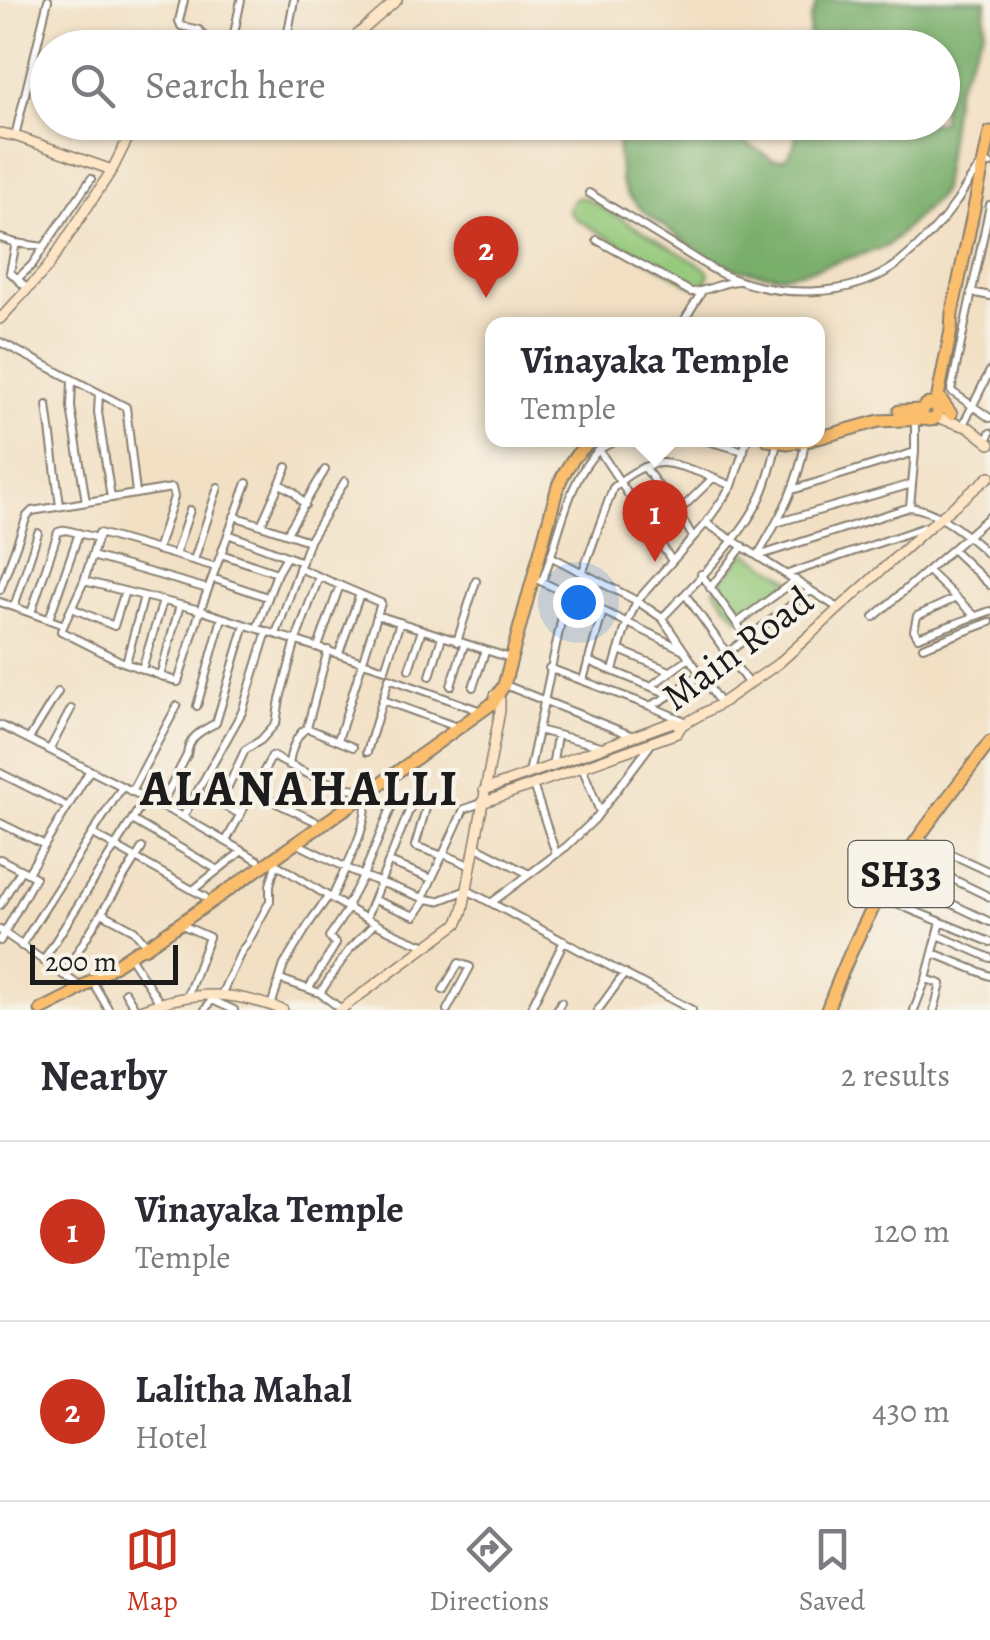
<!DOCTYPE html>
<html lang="en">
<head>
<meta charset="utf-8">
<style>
  body { margin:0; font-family:Alegreya,serif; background:#f2f2f3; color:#2b2b33 }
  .scale { position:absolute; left:30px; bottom:25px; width:148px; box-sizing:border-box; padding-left:10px; border:5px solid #1c1c1c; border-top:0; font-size:28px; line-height:35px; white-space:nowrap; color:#1c1c1c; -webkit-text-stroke:8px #f7f3e8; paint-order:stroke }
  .you { position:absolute; left:578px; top:602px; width:35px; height:35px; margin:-25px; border:8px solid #fff; border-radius:50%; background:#1a73e8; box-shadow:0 0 0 15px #1a73e833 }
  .badge { display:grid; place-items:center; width:65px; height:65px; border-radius:50%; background:#c8321e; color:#fff; font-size:32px; font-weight:700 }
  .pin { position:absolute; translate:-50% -82px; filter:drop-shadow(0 2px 5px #0008) }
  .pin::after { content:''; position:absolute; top:52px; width:35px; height:30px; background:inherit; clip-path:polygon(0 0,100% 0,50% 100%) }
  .popup { position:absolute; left:485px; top:317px; width:340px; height:130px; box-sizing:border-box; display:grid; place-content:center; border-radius:20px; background:#fff; filter:drop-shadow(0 2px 8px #0005); font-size:32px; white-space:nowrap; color:#7c7c81 }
  .popup b { font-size:38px; color:#2b2b33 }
  .popup::after { content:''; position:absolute; left:50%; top:100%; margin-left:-20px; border:20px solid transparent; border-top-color:#fff }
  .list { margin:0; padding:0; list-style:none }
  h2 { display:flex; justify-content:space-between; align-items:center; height:130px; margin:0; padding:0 40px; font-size:42px }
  h2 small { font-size:32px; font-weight:400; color:#7c7c81 }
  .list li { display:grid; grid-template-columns:65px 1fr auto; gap:30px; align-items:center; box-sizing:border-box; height:180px; padding:0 40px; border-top:2px solid #e1e1e2 }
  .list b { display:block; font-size:38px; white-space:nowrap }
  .list p { margin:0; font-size:32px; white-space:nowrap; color:#7c7c81 }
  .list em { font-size:32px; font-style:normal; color:#7c7c81 }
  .icon { flex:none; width:55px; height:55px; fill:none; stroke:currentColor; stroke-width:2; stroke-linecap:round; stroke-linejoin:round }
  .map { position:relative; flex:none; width:990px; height:1010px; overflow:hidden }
  .search { position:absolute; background:#fff; box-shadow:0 2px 8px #0004; left:30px; right:30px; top:30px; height:110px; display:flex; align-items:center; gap:25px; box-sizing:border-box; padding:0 35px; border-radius:55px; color:#7c7c81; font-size:38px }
  .sheet { height:490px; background:#fff }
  nav { display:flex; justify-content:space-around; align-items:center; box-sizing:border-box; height:140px; border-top:2px solid #e1e1e2; background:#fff; font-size:28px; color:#7c7c81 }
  nav a { display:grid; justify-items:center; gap:5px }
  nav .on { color:#c8321e }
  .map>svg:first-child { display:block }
</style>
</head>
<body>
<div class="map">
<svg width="990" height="1010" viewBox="0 0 990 1010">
  <rect width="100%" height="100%" fill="#f7f3e8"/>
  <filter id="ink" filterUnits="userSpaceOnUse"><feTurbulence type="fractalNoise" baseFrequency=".01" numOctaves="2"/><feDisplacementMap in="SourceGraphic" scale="20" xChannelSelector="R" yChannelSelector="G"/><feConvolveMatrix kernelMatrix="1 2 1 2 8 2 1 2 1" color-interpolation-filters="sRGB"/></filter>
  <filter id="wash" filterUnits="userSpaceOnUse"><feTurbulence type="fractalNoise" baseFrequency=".0048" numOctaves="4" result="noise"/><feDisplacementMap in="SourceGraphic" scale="40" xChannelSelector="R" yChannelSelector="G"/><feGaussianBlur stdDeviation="2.25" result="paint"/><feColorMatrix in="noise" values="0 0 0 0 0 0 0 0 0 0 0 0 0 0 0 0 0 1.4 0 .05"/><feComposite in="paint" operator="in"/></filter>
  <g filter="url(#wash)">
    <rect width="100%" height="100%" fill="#f2e0c4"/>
    <path fill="#95c97b" stroke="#58724c" stroke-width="2.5" d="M581,197L587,199L704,267L709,273L707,282L701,287H694L576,219L568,210L574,199Z
      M746,552L791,580L738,619L714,589Z"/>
    <path fill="#78ad6b" stroke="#4a6444" stroke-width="2.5" d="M818,0H986L984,30L956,88L942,189L936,199L886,247L814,269L778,276L736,269L707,258L644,212L626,193L621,181L617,142L625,123H713L774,160L786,158L793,148L799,123L942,122V48L808,47L810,19Z"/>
  </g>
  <g filter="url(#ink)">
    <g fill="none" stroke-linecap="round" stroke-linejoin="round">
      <defs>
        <path id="street" d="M184,0L179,21L181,26L199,30L203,35L201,48
          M231,48L241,0
          M285,48L294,0
          M15,136L48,0
          M589,193C618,211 646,228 675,246C690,255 705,266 722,274C775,298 851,300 899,263C921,245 941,224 957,201C966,187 972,174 983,163L990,164
          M990,205L951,391L990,418
          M0,238L16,243L10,272L28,289
          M597,240L691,292C707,292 721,282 738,281
          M16,243L44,247L91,179
          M17,279L32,265L44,247
          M971,292L990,296
          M682,324L701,293
          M0,342L126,407L136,493
          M72,381L71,407L86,502
          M99,394L98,412L111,498
          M47,405L60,506
          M965,421L990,371
          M988,437L990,433
          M704,440L744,451
          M599,450L672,561
          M645,468L678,512L693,537
          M280,484L294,492L305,505
          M792,490L915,452
          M910,507L915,452V419
          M678,512L713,478
          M234,516L309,541
          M779,522L912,484
          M706,523L838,608
          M261,525L287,467
          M287,533L325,470
          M228,534L302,562
          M952,549L990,585
          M221,554L277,573
          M175,555L190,510
          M758,555C780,517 799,485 805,441
          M92,556L208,589
          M758,556L910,507C938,510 970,537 990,556
          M552,557L637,601L662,618L720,703
          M194,560L218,487
          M216,567L99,533L84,581L61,631L120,661L178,682L200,611L247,483
          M299,568L381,603L338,740
          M583,571L613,488C624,477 646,462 663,463C681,464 715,478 732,486
          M928,571L974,615
          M701,574L748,639
          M788,574L928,526
          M532,577L682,649
          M212,578L267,597
          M84,581L196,609L385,669L400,622
          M542,581C558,544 567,479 598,451C603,446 612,443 619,440
          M710,588L743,546
          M0,590L27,516L32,511L172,488L174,497L157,550
          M685,594L748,683
          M956,598L917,616L914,630L918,637L990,611
          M0,602L64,625
          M14,607L38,533
          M72,608L114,626L125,591
          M31,613L58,532L66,530L98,538
          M377,615L510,658
          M874,617L990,516
          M662,618C693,585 743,537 761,496C769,479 773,460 777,443
          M49,619L79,533
          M737,623L796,580
          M257,628L277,573L287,556
          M276,634L309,541L345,481
          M457,642L476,581
          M318,647L340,585
          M923,647L990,622
          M619,650L670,671
          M339,653L360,594
          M726,654L810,591
          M588,661L669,694
          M126,663L144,596
          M549,668L650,706L687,722
          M142,669L163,601
          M409,669L422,630
          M613,670L627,623L637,601L706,523L732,486L747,440
          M160,676L180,605
          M430,676L442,637
          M583,680L603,611
          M505,685L633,736
          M451,686L464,645
          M651,686L689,658
          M473,687L485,652
          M383,700L454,726
          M651,705C667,700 685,684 700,674
          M197,706L222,618
          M0,725L183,817L258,860
          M307,728L353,747
          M538,730L605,747
          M29,739L58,692
          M50,749L71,709
          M367,752L389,678L481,711
          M289,765C290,753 296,734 307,728L328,650
          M582,767L600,812
          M552,768L557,735
          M0,773L68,807
          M529,773L567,593
          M533,785L556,854
          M131,792L177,706
          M197,792L240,814
          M253,792L315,821
          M428,801L415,846L443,856
          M220,804L245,750L261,740L276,723L280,699L296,640L319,577
          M160,807L187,755C189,736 201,731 216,723L245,625
          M183,817L242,712L267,631
          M132,820L218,870
          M0,823L45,845
          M93,834L205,897
          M226,841L272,756C291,766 341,793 360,788L362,790
          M923,841L990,872
          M298,844L363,876L426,899L438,901L467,890L692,1010
          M475,846L529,874
          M444,854L471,866
          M0,859L35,877L0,941
          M911,859L990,897
          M389,862L432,879
          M276,864C325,893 372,928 427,946
          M28,873L90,770
          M898,878L990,922
          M193,890L242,851
          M880,897L990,942
          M332,898C343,871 371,825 365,797
          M423,898L464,809L482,803
          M374,900L415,916L426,899
          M491,903L567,846L595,819L652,743
          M0,905L21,870
          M347,906L363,876L394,801
          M102,913L134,930L143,941
          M366,918L411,806
          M180,924L209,937L187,997
          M0,930L81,987
          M938,935L990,958
          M21,946L122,787
          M933,953L990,976
          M132,960L160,1003
          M43,961L145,799
          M63,975L142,848
          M280,979L320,993L341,1009
          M92,981L109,1010
          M309,988L336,944L329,937L349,907
          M443,990L459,963L470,967L447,1010
          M125,992L136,1010
          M320,993L349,950L375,923
          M221,995L242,950L247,944L270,901V885L276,864
          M212,1000L234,1010
          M271,1006L284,965L312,919L328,897
          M205,1010L214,996
          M530,1010L564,941
          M557,1010L561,1002
          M598,1010L625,973
          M914,1010L926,979
          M934,1010L941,984L926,979L941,922"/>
        <path id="secondary" d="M342,48L397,0
          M0,133L15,136L112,170
          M0,319L47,268L112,170L130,134L162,132L200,122
          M935,417L970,428L990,444
          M484,790L673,722L682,725
          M482,803L677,733L682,725L720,704L779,663L930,526L990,476
          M140,1010C194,990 230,990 283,1010
          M340,1010L458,923L463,910L500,711V700L495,695"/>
        <path id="primary" d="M939,397L951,414
          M922 412a8 8 0 1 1 16 0a8 8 0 1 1-16 0Z
          M936,406L951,330L952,313L990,132
          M899,411L922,410
          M818,438L879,421L926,419
          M768,440L788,443L811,440
          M41,1010L69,996L136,951L146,947L365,795L493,703L504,685L558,486C567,466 576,452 593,440
          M827,1010C842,971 858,932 880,896C912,842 952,793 990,742"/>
      </defs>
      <use href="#street" stroke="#877e70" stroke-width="10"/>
      <use href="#secondary" stroke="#877e70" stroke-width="12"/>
      <use href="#primary" stroke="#877e70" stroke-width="15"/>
      <use href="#street" stroke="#fff" stroke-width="6"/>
      <use href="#secondary" stroke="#fde5c5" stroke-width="9"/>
      <use href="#primary" stroke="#fabe6d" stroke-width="11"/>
    </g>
  </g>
  <g text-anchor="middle" stroke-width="8" stroke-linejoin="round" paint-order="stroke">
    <rect fill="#f7f3e8" stroke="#5e5c59" stroke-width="2.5" x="848.5" y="841" width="105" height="66" rx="8"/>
    <g font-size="38" font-weight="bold" fill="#1c1c1c">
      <text x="901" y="887">SH33</text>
    </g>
    <g font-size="40" fill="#1c1c1c" stroke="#f7f3e8">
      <text transform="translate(737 648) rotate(-37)" y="14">Main Road</text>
    </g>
    <g font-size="50" font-weight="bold" letter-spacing="2.5" fill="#1c1c1c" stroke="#f7f3e8">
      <text x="300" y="805">ALANAHALLI</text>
    </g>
  </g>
</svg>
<div class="scale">200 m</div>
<div class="you"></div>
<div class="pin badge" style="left:655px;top:562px">1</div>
<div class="popup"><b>Vinayaka Temple</b>Temple</div>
<div class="pin badge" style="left:486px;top:298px">2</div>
<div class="search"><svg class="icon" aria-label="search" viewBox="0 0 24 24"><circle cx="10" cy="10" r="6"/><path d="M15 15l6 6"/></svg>Search here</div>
</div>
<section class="sheet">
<h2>Nearby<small>2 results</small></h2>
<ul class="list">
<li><span class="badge">1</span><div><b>Vinayaka Temple</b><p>Temple</p></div><em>120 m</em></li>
<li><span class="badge">2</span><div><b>Lalitha Mahal</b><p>Hotel</p></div><em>430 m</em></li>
</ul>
</section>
<nav>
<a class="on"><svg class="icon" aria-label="map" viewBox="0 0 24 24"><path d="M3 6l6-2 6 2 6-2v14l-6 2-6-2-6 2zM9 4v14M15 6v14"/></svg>Map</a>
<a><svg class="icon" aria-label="directions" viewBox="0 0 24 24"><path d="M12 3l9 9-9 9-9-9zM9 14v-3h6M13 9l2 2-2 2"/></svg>Directions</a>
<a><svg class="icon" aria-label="saved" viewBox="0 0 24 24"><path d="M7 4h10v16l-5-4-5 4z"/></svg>Saved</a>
</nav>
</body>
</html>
